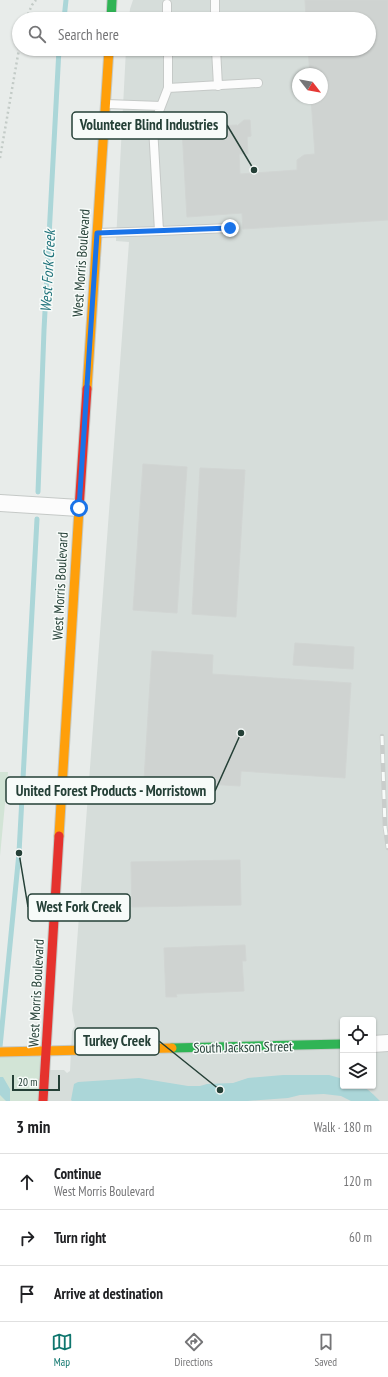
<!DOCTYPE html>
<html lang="en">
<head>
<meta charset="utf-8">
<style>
  body { margin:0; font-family:"PT Sans Narrow",sans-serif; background:#f6f6f6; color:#202124 }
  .controls { position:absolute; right:12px; bottom:12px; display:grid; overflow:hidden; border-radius:4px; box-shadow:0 1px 3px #0004 }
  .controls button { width:36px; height:36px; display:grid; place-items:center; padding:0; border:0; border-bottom:1px solid #e0e0e0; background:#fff; color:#202124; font:20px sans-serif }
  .compass { position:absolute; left:292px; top:68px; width:36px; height:36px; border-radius:50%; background:#fff; box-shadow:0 1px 3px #0004; rotate:121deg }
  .scale { position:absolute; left:12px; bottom:10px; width:48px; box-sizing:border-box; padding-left:4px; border:2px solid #254037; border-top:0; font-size:11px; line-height:14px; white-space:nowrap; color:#254037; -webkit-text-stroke:3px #f7fbf9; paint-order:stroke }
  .stop { position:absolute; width:12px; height:12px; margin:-9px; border:3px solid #1a73e8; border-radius:50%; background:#fff }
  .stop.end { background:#1a73e8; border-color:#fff; box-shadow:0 1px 4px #0008 }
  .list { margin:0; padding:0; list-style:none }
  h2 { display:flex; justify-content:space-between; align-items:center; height:52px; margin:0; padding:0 16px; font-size:17px }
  h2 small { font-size:13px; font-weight:400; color:#757577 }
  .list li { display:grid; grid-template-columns:26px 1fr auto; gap:12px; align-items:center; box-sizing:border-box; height:56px; padding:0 16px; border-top:1px solid #e0e0e0 }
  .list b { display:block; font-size:15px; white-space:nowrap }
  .list p { margin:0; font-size:13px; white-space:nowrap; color:#757577 }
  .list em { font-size:13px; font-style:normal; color:#757577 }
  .icon { flex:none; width:22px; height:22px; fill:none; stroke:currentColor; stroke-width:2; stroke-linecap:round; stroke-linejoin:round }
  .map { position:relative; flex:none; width:388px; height:1101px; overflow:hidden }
  .search { position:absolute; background:#fff; box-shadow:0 1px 3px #0004; left:12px; right:12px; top:12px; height:44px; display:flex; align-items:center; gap:10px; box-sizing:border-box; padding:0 14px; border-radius:22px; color:#757577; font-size:15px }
  .sheet { height:220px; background:#fff }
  nav { display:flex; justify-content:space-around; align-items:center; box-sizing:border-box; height:56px; border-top:1px solid #e0e0e0; background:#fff; font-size:11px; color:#757577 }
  nav a { display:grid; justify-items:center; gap:2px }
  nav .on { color:#0f766e }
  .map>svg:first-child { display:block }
</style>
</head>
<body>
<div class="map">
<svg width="388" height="1101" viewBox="0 0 388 1101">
  <rect width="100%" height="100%" fill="#e8ecea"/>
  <path fill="#d6ddda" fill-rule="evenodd" d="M133,0H388V1101H15L19,1070H64L67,1073L70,1071L72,1031L75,1026L72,1010L129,242L116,241L126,49H369V19H129L130,9ZM298,74H322V98H298ZM343,1020H373V1086H343Z"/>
  <path fill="#d2e4d6" d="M0,772H8L0,856Z
    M46,1052L45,1101H0V1053Z"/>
  <path fill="#abd6d8" d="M283,1075H329L343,1079V1086C365,1086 364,1085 380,1101H351L341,1096L324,1094L300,1095L288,1098L247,1101H72L71,1100L74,1084L78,1082L139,1078L188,1086H200L207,1084L233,1083L248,1078Z
    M0,1077H3L10,1089V1101H6L0,1095Z"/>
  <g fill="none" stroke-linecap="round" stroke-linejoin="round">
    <path stroke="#abd6d8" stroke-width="5" d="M64,19L66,0
      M38,492L44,330L59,49
      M0,1047L19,853L37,519"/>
  </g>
  <path fill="#cfd3d1" stroke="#d1d5d3" d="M305,0H388V220L243,229L242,213L187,217L182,128L237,125V126L244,120H250L251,136L247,137L248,154H239L240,174L297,170V160L304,155L315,154L311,98H322V74H310L308,49H369V19H306Z
    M143,464L187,467L177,613L133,610Z
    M200,468L245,470L236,617L192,614Z
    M295,643L354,647L353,669L293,665Z
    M152,651L213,655L212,674L351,683L345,778L241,771L240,786L144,780Z
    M240,860L241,905L132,907L131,862Z
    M245,945L246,961H242L244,991L176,994L177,997H166L164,948Z"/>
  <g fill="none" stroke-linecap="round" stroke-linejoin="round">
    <defs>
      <path id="lane" d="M215,0V19
        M167,4V19
        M168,49V88L153,127L159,231L230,228
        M216,49L218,86
        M168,88L258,83
        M106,104L161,106
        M97,233L159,231"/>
      <path id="street" d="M0,503L79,508
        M373,1044L388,1043"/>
      <path id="fast" d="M111,19L112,0
        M172,1048L343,1044"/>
      <path id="slow" d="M87,389L109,49
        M59,836L79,509
        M0,1052L172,1048"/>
      <path id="jam" d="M79,509L87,389
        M43,1101L59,836"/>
    </defs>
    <use href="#lane" stroke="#c5c9c7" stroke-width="10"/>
    <use href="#street" stroke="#c5c9c7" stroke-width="18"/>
    <use href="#fast" stroke="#c4cac7" stroke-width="11"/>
    <use href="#slow" stroke="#c4cac7" stroke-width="11"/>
    <use href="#jam" stroke="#c4cac7" stroke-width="11"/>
    <path stroke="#c3cbc7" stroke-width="2.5" stroke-dasharray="2 3" stroke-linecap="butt" d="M26,19L32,5L36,0
      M0,158L19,49"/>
    <use href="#lane" stroke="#fcfcfc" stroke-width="8"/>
    <use href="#street" stroke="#fcfcfc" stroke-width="16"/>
    <use href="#fast" stroke="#30b455" stroke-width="9"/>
    <use href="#slow" stroke="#ff9f0a" stroke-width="9"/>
    <use href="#jam" stroke="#e5322d" stroke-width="9"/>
    <defs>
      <path id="rail" d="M382,736L385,827L388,848"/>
    </defs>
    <use href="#rail" stroke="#c9cdcb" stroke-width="4.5"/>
    <use href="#rail" stroke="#f7fbf9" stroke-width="3" stroke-dasharray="9" stroke-linecap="butt"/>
  </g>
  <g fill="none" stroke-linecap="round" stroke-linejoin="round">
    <path stroke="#1a73e8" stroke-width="5" d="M79,508L97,233L230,228"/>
  </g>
  <g text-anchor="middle" stroke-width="3" stroke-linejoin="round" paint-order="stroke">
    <g font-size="14" fill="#254037" stroke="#f7fbf9">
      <text transform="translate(81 263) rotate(-86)" y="5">West Morris Boulevard</text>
      <text transform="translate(60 586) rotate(-87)" y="5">West Morris Boulevard</text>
      <text transform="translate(36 993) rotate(-87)" y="5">West Morris Boulevard</text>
      <text transform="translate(243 1047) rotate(-1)" y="5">South Jackson Street</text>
    </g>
    <g font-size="15" font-style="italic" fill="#20737b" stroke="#f7fbf9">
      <text transform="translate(48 271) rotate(-87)" y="5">West Fork Creek</text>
    </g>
  </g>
  <path fill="none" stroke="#254037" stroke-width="1.5" d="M254 170L227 125M241 733L215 791M19 853L28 907M220 1090L159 1041"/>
  <g fill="#254037" stroke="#f7fbf9" stroke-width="1.5">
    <circle cx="254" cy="170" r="4"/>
    <circle cx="241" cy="733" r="4"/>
    <circle cx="19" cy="853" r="4"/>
    <circle cx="220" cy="1090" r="4"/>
  </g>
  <g fill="#f7fbf9" stroke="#254037" stroke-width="1.5">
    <rect x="72" y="112" width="155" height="27" rx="4"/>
    <rect x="6" y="777" width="209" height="27" rx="4"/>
    <rect x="28" y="894" width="102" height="27" rx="4"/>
    <rect x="75" y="1028" width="84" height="27" rx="4"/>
  </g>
  <g font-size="15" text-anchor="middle" font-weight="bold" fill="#254037">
    <text x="149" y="130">Volunteer Blind Industries</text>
    <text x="111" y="796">United Forest Products - Morristown</text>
    <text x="79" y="912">West Fork Creek</text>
    <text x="117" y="1046">Turkey Creek</text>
  </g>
</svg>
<div class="controls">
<button><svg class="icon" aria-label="locate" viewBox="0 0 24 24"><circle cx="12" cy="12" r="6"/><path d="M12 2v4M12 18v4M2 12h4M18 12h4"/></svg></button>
<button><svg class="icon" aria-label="layers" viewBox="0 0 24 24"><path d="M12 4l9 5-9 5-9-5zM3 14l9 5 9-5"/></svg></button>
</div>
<svg class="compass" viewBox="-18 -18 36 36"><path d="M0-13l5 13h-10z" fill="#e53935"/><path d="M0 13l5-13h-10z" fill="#757577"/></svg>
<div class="scale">20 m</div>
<div class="stop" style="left:79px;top:508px"></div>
<div class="stop end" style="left:230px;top:228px"></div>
<div class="search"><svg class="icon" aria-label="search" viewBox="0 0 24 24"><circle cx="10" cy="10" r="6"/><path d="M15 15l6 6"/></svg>Search here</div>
</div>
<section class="sheet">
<h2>3 min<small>Walk · 180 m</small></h2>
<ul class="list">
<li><svg class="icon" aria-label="ahead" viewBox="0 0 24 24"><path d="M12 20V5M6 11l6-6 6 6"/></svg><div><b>Continue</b><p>West Morris Boulevard</p></div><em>120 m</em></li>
<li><svg class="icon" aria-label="right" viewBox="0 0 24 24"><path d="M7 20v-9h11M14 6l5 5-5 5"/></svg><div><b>Turn right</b></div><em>60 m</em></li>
<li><svg class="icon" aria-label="arrive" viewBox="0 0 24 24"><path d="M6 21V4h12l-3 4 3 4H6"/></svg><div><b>Arrive at destination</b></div></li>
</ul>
</section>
<nav>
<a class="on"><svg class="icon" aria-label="map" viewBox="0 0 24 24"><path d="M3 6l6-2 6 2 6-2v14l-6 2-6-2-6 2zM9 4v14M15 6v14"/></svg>Map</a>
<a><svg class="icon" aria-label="directions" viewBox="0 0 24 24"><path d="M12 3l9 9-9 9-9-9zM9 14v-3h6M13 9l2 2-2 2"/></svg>Directions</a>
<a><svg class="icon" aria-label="saved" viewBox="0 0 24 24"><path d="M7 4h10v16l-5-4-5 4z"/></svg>Saved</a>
</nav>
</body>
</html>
